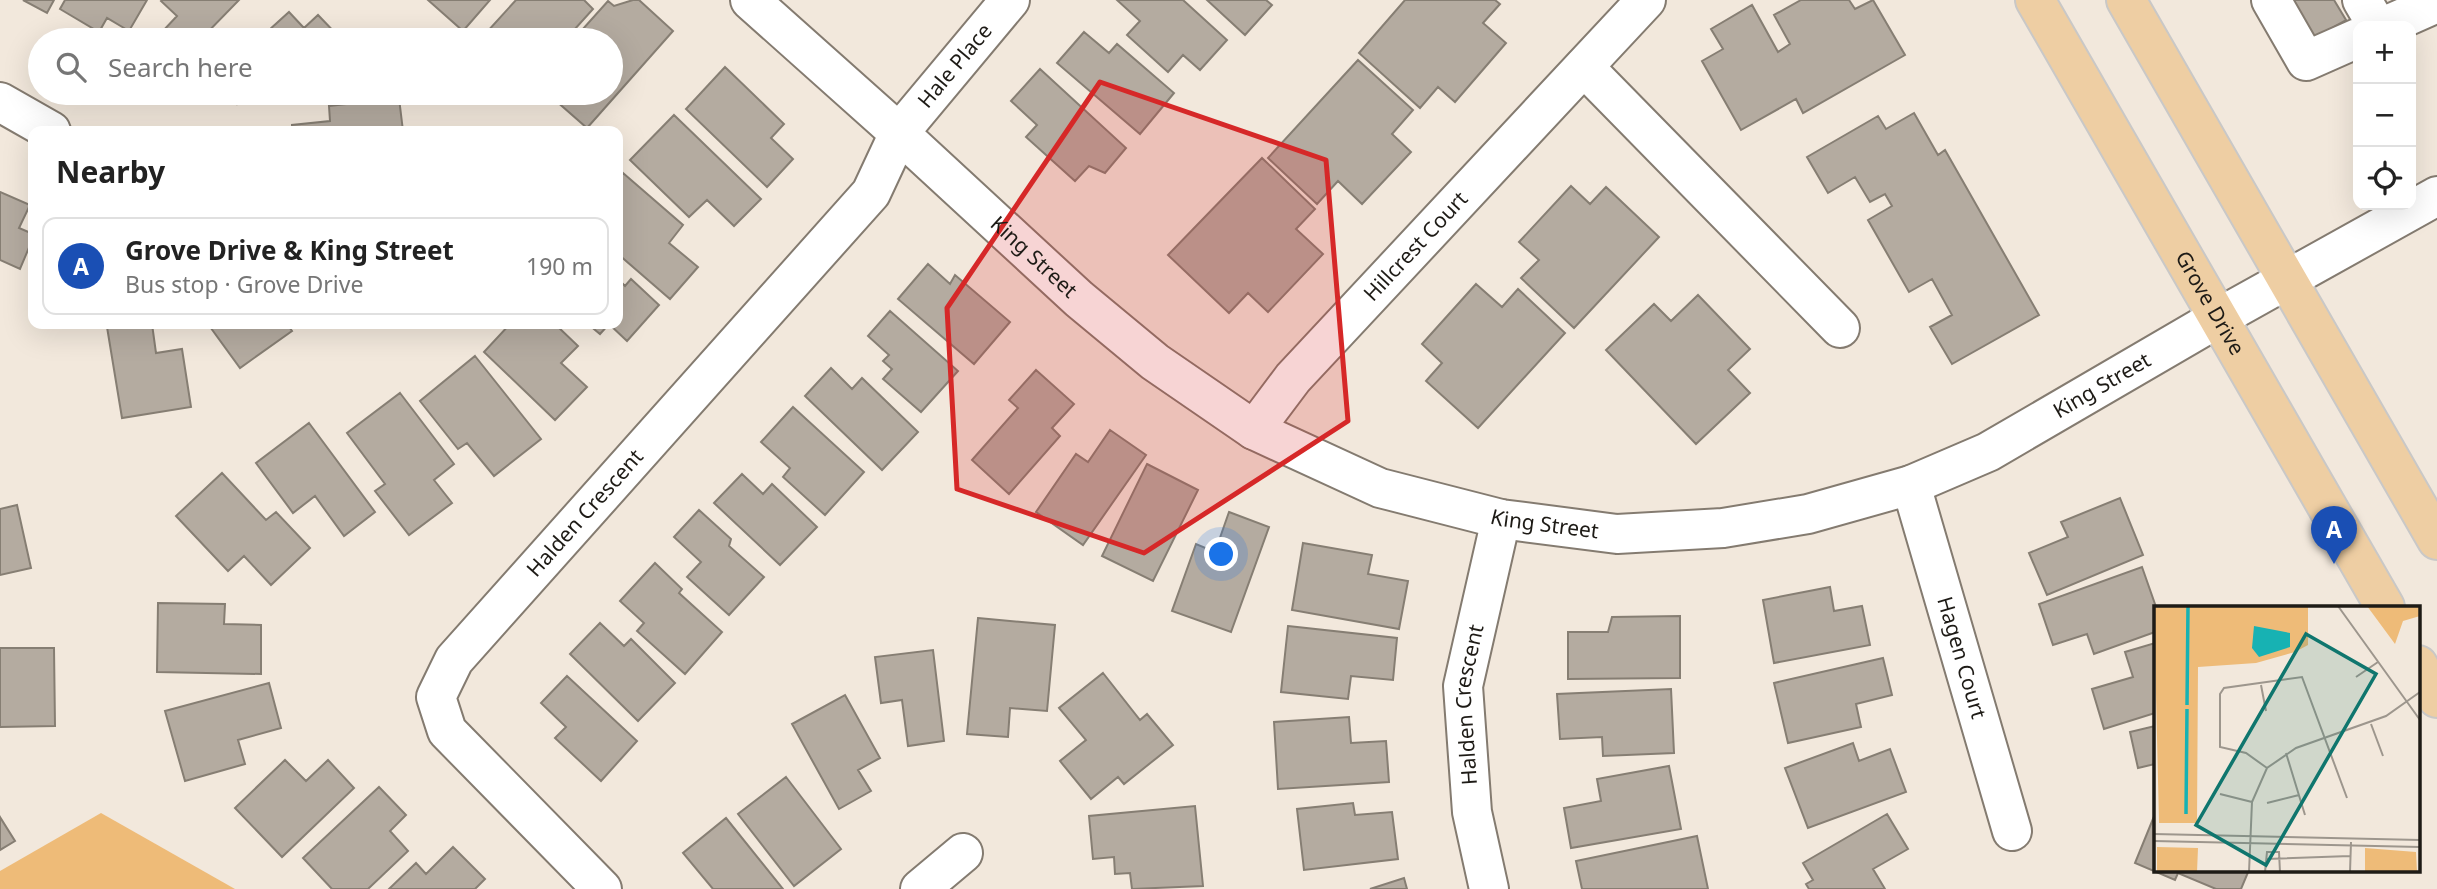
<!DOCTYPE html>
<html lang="en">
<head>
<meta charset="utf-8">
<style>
  body { margin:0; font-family:"Noto Sans",sans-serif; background:#f6f6f6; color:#222 }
  .controls { position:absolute; right:21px; top:21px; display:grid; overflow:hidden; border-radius:14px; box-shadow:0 7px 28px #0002 }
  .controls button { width:63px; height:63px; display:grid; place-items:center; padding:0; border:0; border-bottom:2px solid #e0e0e0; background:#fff; color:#222; font:35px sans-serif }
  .you { position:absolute; left:1222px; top:555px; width:24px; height:24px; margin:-18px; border:5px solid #fff; border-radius:50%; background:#1a73e8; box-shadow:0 0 0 10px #1a73e833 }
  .badge { display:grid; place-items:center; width:46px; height:46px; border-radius:50%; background:#7c3aed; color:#fff; font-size:23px; font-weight:700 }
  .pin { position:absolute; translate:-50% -58px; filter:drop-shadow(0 2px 4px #0008) }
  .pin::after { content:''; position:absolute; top:37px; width:24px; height:21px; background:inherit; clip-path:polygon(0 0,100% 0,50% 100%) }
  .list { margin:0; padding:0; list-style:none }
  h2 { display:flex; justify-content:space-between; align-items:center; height:91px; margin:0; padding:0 28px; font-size:30px }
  h2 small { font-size:23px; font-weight:400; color:#767676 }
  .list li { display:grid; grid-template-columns:46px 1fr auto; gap:21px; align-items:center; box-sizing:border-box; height:98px; margin:0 14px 14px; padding:0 14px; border:2px solid #e0e0e0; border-radius:14px }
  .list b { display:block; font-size:26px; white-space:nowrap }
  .list p { margin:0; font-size:23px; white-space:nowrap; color:#767676 }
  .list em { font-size:23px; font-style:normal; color:#767676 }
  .icon { flex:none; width:38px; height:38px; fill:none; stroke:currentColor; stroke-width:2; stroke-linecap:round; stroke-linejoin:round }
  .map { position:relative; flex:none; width:2437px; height:889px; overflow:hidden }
  .search { position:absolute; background:#fff; box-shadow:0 7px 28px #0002; left:28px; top:28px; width:595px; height:77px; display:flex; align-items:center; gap:18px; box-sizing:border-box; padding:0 24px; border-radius:38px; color:#767676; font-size:26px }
  .panel { position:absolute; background:#fff; box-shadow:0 7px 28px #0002; left:28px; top:126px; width:595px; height:203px; border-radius:14px }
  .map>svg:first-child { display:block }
</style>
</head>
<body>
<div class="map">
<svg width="2437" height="889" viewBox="0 0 2437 889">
  <rect width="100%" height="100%" fill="#f2e8dc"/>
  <path fill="#eebb78" d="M101,813L235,889H0V871Z"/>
  <path fill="#b4aba0" stroke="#867e73" stroke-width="2" d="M23,0H54L47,13Z
    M65,0H147L129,31L107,18L99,32L60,9Z
    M162,0H239L200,40H170L162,32L177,16L161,1Z
    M428,0H490L463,31Z
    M516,0H584L593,9L565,40H497L487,32Z
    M633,0H639L673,31L587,128L547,93H611V40H573L608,1L614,6Z
    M1117,0H1183L1227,40L1200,70L1183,55L1168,72L1127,35L1140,21Z
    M1207,0H1266L1272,5L1245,35Z
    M1405,0H1495L1500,4L1483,23L1506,43L1455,102L1438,87L1420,108L1359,53Z
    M1801,0H1849L1855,9L1873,0L1905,55L1803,113L1796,99L1741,130L1702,61L1723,49L1711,29L1752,5L1778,52L1790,44L1774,15Z
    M2287,0H2334L2346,20L2310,40Z
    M289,12L304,28L318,15L342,40H258Z
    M1084,32L1109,53L1117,44L1174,93L1140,134L1057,63Z
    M1358,60L1413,110L1392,134L1411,152L1362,204L1338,181L1317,204L1268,158Z
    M725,67L784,124L771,138L793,159L767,187L686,109Z
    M1040,69L1126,148L1105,173L1089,166L1075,181L1026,137L1037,125L1011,101Z
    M227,93H249L237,104Z
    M399,98L403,131H292V125L330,121L329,106Z
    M1914,113L1938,155L1945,150L2039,315L1952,364L1930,327L1952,315L1932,279L1909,292L1868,220L1892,206L1885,194L1870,202L1855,177L1828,193L1807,157L1878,116L1886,129Z
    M674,115L761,199L734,226L707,200L689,217L630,160Z
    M1262,158L1315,209L1296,229L1323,254L1268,312L1248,293L1229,313L1168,255Z
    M623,173L683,225L669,243L698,267L670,299L618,254V179Z
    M1571,186L1590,204L1606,187L1659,237L1574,328L1521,278L1539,260L1519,242Z
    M0,192L30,205L19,228L33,234V238L20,269L0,260Z
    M928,264L950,284L955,275L1010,322L974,364L898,299Z
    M618,279L625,286L631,279L659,305L627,341L609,324L600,334L588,324H618Z
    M1476,284L1502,307L1518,289L1565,333L1478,428L1426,381L1442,363L1422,344Z
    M1698,295L1750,349L1728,370L1750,393L1696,444L1606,350L1654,304L1671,321Z
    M890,311L958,371L921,412L883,379L892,369L883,361L889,355L868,336Z
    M126,324H152L156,353L182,349L191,407L122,418L107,327Z
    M208,324H287L292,331L240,368Z
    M510,324H555L578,346L561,363L587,387L555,420L484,352Z
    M475,356L541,439L494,476L467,443L458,449L420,401Z
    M831,368L852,389L862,378L918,432L882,470L805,396Z
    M1036,370L1074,404L1052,428L1060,436L1009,494L972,460L1018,408L1009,400Z
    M400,393L454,464L434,480L452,503L409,535L375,491L385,484L347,433Z
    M793,407L864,472L825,515L783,477L790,468L761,442Z
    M309,423L375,512L344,536L315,496L293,513L256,463Z
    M1110,430L1146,455L1083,545L1036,512L1076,454L1088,462Z
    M1147,464L1198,490L1153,581L1102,556Z
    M222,473L266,520L276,512L310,548L271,585L244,556L228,571L176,516Z
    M742,474L763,494L772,484L817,527L780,565L714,503Z
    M2120,498L2143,555L2047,595L2029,553L2068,537L2061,522Z
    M17,505L31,568L0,575V509Z
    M699,510L731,539L729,546L764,577L729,615L687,577L701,562L674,537Z
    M1229,512L1269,527L1231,632L1172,611L1196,544L1215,552Z
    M1303,543L1372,555L1368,574L1408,581L1399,629L1292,610Z
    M655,563L682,589L679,593L722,632L685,674L637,631L644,623L620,601Z
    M2142,567L2156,607L2155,632L2094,654L2087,634L2053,645L2039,604Z
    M1830,587L1834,611L1862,606L1870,645L1774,663L1763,600Z
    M158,603L225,604L224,624L261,625V674L157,672Z
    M1680,616V678L1568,679V632H1608L1612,617Z
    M978,618L1055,625L1047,711L1010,708L1008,737L967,734Z
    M600,623L624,646L631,639L675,683L638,721L570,654Z
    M1288,626L1397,638L1393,680L1351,676L1348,699L1281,692Z
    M2155,643V713L2104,729L2092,689L2133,677L2125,652Z
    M0,648H54L55,726L0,727Z
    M933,650L944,741L908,746L902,700L881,703L875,657Z
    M1883,658L1892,695L1856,704L1861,727L1788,743L1774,683Z
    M1103,673L1140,720L1147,714L1173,745L1124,784L1118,777L1091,799L1060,761L1086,740L1059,708Z
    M567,676L637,741L601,781L555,738L566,727L541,703Z
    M269,683L281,728L238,740L245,764L185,781L165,711Z
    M1671,689L1674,753L1603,756L1602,737L1560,739L1557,694Z
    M845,695L880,758L858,770L871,791L839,809L792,724Z
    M1349,717L1351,743L1386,741L1389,782L1278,789L1274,722Z
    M2155,726V764L2138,768L2130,732Z
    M1853,743L1859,761L1890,749L1906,792L1808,828L1785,768Z
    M285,760L306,781L328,760L354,788L282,857L235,808Z
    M1669,766L1681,829L1571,848L1564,808L1601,801L1597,779Z
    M786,777L841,849L794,886L738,814Z
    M379,787L406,815L390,831L408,851L368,889H332L303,858Z
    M1353,803L1355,815L1392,812L1398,859L1304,870L1297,809Z
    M1195,806L1203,886L1132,889L1130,873L1115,874L1114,857L1093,859L1089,816Z
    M1887,814L1908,849L1873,869L1885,889H1809L1806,884L1813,880L1803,863Z
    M2155,814V870H2249L2241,889H2216L2178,873L2175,880L2135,863Z
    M0,817L15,841L0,850Z
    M726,818L783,889H713L683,853Z
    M1697,836L1708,889H1582L1576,861Z
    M453,847L485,879L475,889H389L416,863L426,874Z
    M1404,878L1407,889H1370Z"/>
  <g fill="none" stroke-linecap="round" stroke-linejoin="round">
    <defs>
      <g id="minor">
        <path id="s1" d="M750,0L899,133L1079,299L1155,362L1254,430L1380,488L1501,519L1617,534L1723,528L1808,514L1911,485L1988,452L2218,318L2437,196"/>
        <path d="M2271,0L2306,61L2358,38"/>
        <path d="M2362,0L2377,26"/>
        <path d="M2385,26L2437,3"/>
        <path d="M1584,67L1840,328"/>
        <path d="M0,102L51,131"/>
        <path id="s2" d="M1254,430L1293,378L1646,0"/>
        <path id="s3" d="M1911,485L2012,831"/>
        <path id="s4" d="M602,889L447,731L436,697L454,660L871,193L899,133L1010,0"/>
        <path d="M920,889L963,853"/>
        <path id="s5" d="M1489,889L1472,812L1463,686L1501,519"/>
      </g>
      <g id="major">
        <path id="s6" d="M2035,0L2385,607"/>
        <path d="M2126,0L2437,540"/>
        <path d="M2418,665L2437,698"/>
      </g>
    </defs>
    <use href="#minor" stroke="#847b70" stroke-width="42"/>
    <use href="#major" stroke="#c9c8c7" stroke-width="42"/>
    <use href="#minor" stroke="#fff" stroke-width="38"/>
    <use href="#major" stroke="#eecea3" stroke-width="38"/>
  </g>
  <path fill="#d62828" fill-opacity="0.2" stroke="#d62828" stroke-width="5" stroke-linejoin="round" d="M1100,82L1326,160L1348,421L1144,553L957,489L947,308Z"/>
  <g text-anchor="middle" stroke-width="6" stroke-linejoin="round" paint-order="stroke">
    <g font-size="21" fill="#1e1b16" stroke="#f2e8dc">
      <text dy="7" stroke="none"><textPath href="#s4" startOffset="1078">Hale Place</textPath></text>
      <text dy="7" stroke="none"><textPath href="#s2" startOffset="245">Hillcrest Court</textPath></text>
      <text dy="7" stroke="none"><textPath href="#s1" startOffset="383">King Street</textPath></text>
      <text dy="7" stroke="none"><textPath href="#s6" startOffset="350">Grove Drive</textPath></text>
      <text dy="7" stroke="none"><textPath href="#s1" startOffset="1559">King Street</textPath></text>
      <text dy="7" stroke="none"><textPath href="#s4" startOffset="495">Halden Crescent</textPath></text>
      <text dy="7" stroke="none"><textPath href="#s1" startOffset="971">King Street</textPath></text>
      <text dy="7" stroke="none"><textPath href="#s3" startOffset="180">Hagen Court</textPath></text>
      <text dy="7" stroke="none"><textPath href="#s5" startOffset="187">Halden Crescent</textPath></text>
    </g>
  </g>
  <g transform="translate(2154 606)">
    <rect width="266" height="266" fill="#f2e8dc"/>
    <path d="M0,0H154V39L141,46L102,57L44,61L43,217H5ZM213,0H266V10L249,15L241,38ZM3,241L44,242L43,266H3ZM211,242L262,246L263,266H211Z" fill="#eebb78"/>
    <path d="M100,20L136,27V41L105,51L98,42Z" fill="#17b2b3"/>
    <path fill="none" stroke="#17b2b3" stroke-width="3.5" d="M33,99L34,0M32,208L33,103"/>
    <path fill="none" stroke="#9d968d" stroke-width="2" d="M184,0L266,114M202,71L224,56M107,79L112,105M217,118L229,150M132,147L151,209M113,162L92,147L66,141V88L70,82L148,71L193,192M66,188L98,196M113,197L145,189M0,228L266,234M0,235L266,241M112,253L196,250M95,266L98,196L113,162L142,142L232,110L266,86M111,266L113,246H125L126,266M196,266L197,236"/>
    <path fill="#0f766e" fill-opacity="0.15" stroke="#0f766e" stroke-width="3.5" d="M152,28L222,68L112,259L42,219Z"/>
    <rect width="266" height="266" fill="none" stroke="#1e1b16" stroke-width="3.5"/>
  </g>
</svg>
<div class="controls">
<button>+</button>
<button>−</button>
<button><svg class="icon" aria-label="locate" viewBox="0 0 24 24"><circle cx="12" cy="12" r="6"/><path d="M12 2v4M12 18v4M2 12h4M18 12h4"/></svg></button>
</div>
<div class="you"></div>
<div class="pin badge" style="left:2334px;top:564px;background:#1a4fb4">A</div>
<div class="search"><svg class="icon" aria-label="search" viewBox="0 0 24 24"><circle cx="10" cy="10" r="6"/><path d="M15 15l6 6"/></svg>Search here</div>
<section class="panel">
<h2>Nearby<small></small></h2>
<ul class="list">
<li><span class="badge" style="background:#1a4fb4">A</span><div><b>Grove Drive &amp; King Street</b><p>Bus stop · Grove Drive</p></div><em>190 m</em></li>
</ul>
</section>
</div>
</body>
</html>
